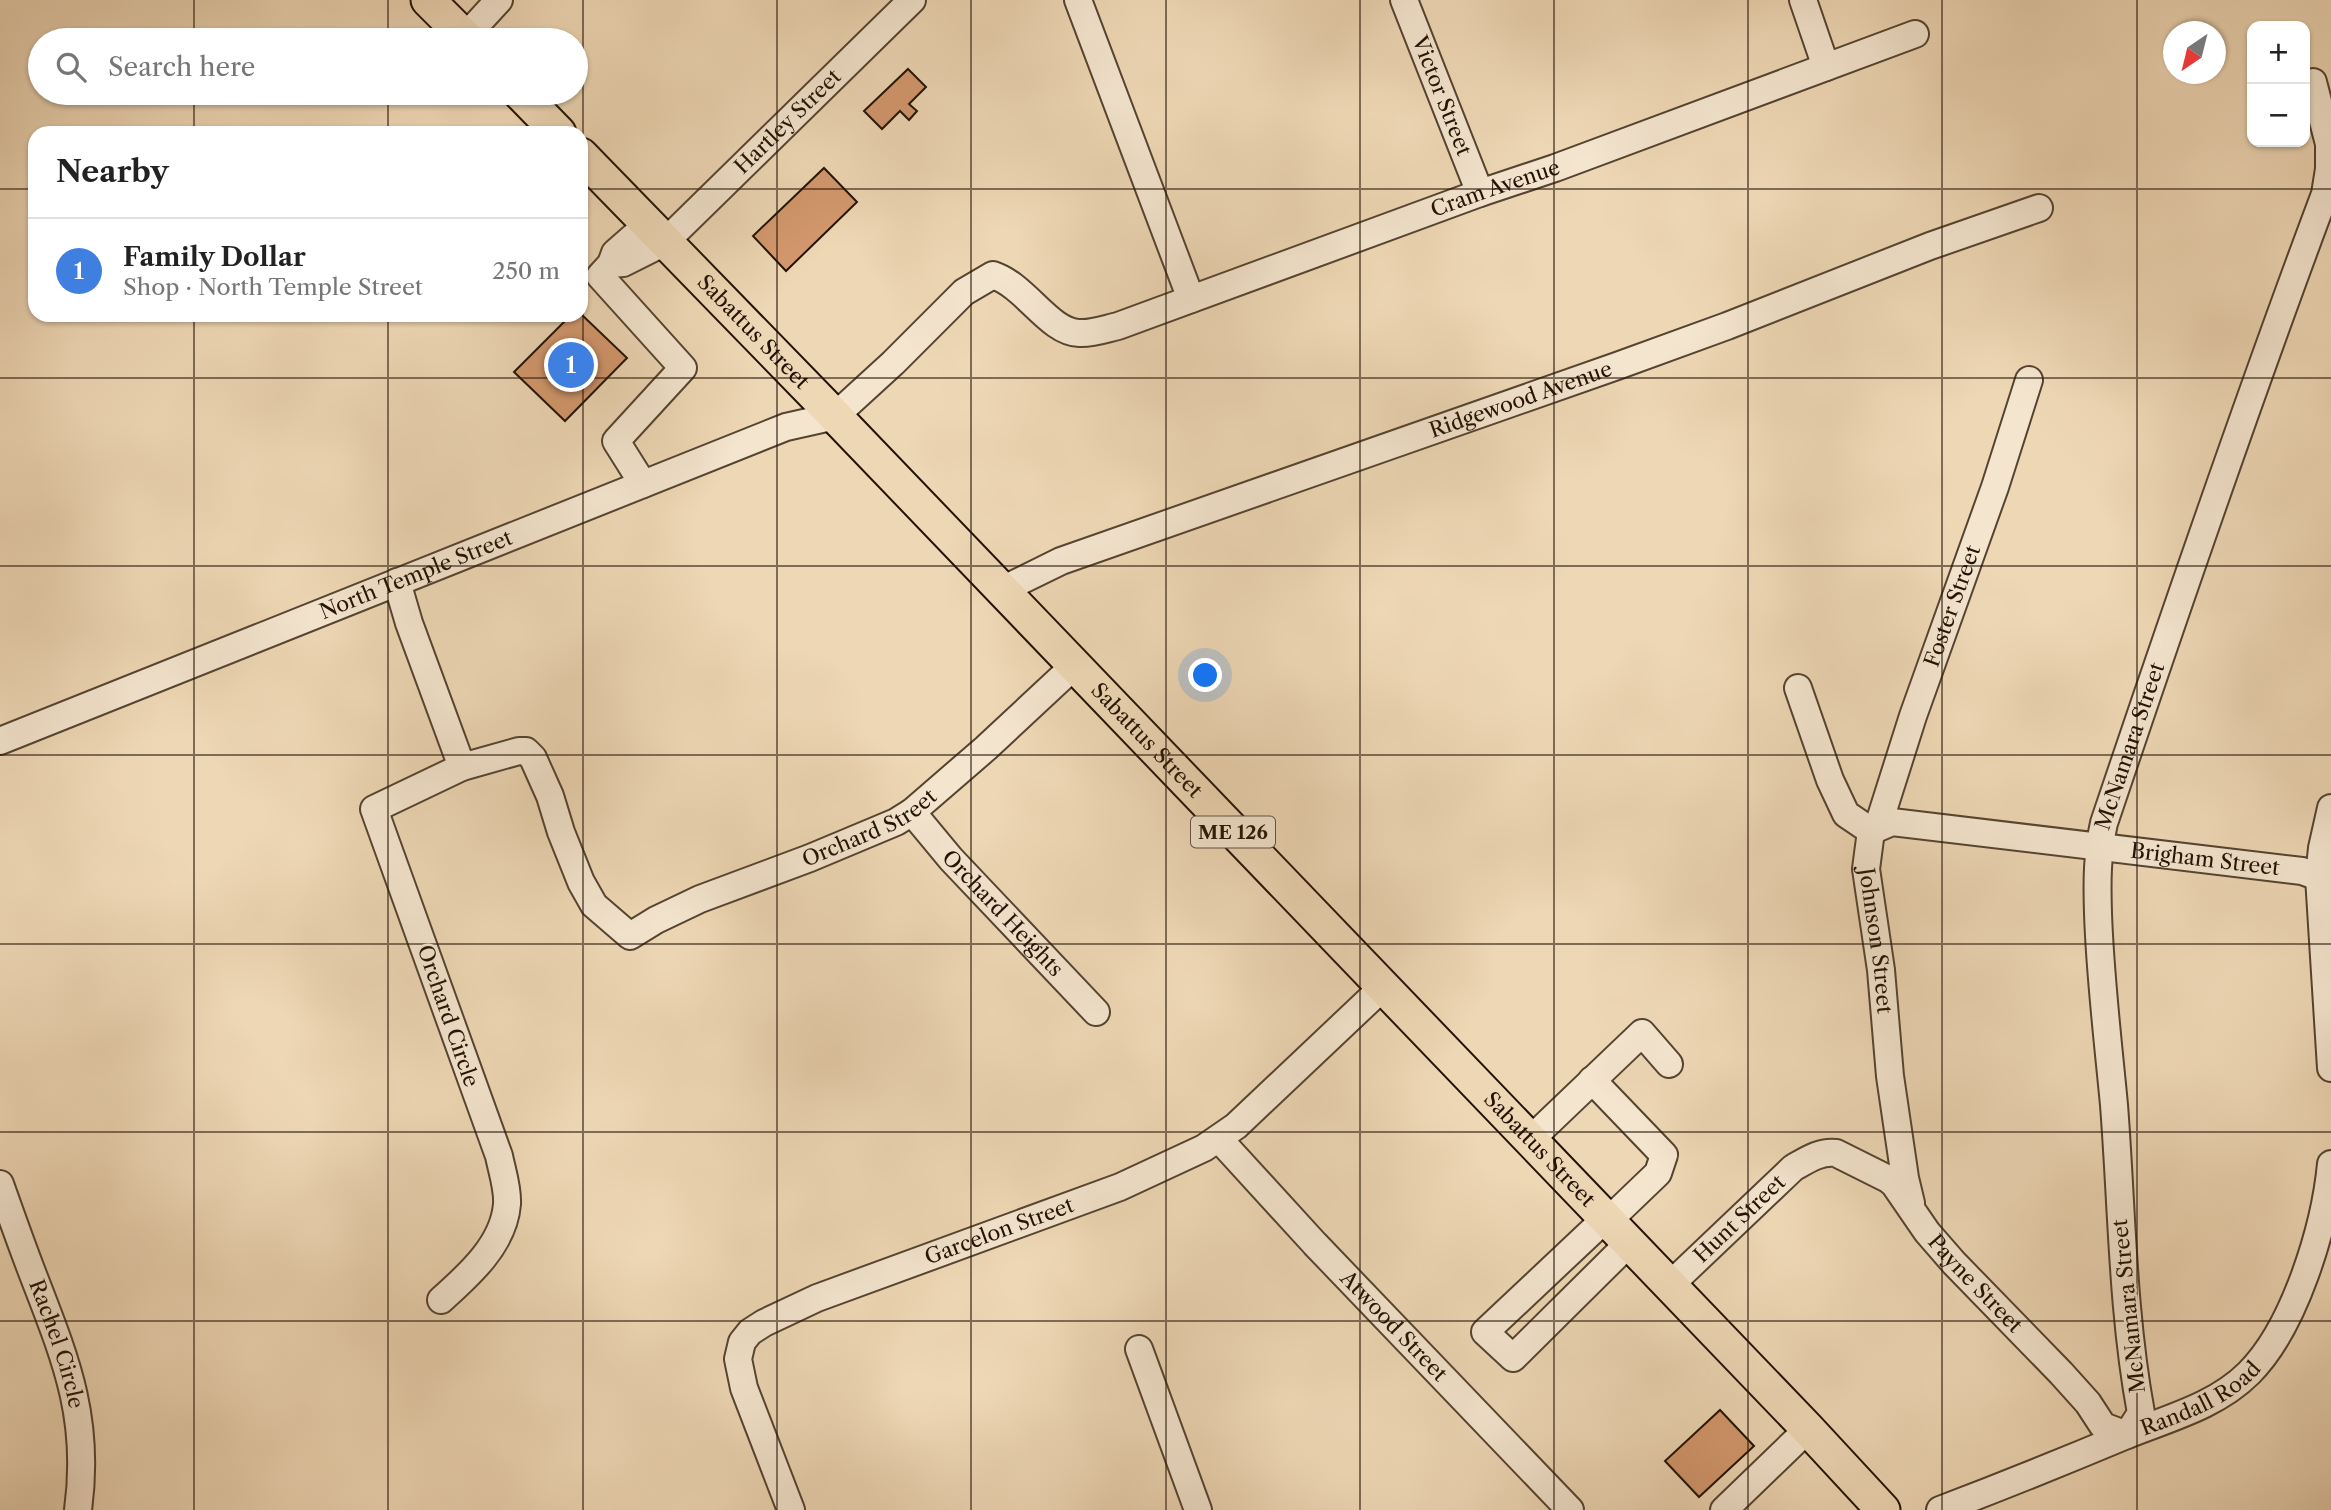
<!DOCTYPE html>
<html lang="en">
<head>
<meta charset="utf-8">
<style>
  body { margin:0; font-family:"Libre Caslon Text",serif; background:#f2f2f2; color:#222 }
  .controls { position:absolute; right:21px; top:21px; display:grid; overflow:hidden; border-radius:14px; box-shadow:0 2px 5px #0004 }
  .controls button { width:63px; height:63px; display:grid; place-items:center; padding:0; border:0; border-bottom:2px solid #e0e0e0; background:#fff; color:#222; font:35px sans-serif }
  .compass { position:absolute; left:2163px; top:21px; width:63px; height:63px; border-radius:50%; background:#fff; box-shadow:0 2px 5px #0004; rotate:215deg }
  .you { position:absolute; left:1206px; top:676px; width:24px; height:24px; margin:-18px; border:5px solid #fff; border-radius:50%; background:#1a73e8; box-shadow:0 0 0 10px #1a73e833 }
  .badge { display:grid; place-items:center; width:46px; height:46px; border-radius:50%; background:#8f2418; color:#fff; font-size:23px; font-weight:700 }
  .pin { position:absolute; translate:-50% -50%; border:4px solid #fff; box-shadow:0 2px 7px #0006 }
  .list { margin:0; padding:0; list-style:none }
  h2 { display:flex; justify-content:space-between; align-items:center; height:91px; margin:0; padding:0 28px; font-size:30px }
  h2 small { font-size:23px; font-weight:400; color:#767676 }
  .list li { display:grid; grid-template-columns:46px 1fr auto; gap:21px; align-items:center; box-sizing:border-box; height:105px; padding:0 28px; border-top:2px solid #e0e0e0 }
  .list b { display:block; font-size:26px; white-space:nowrap }
  .list p { margin:0; font-size:23px; white-space:nowrap; color:#767676 }
  .list em { font-size:23px; font-style:normal; color:#767676 }
  .icon { flex:none; width:38px; height:38px; fill:none; stroke:currentColor; stroke-width:2; stroke-linecap:round; stroke-linejoin:round }
  .map { position:relative; flex:none; width:2331px; height:1510px; overflow:hidden }
  .search { position:absolute; background:#fff; box-shadow:0 2px 5px #0004; left:28px; top:28px; width:560px; height:77px; display:flex; align-items:center; gap:18px; box-sizing:border-box; padding:0 24px; border-radius:38px; color:#767676; font-size:26px }
  .panel { position:absolute; background:#fff; box-shadow:0 2px 5px #0004; left:28px; top:126px; width:560px; height:196px; border-radius:21px }
  .map>svg:first-child { display:block }
</style>
</head>
<body>
<div class="map">
<svg width="2331" height="1510" viewBox="0 0 2331 1510">
  <rect width="100%" height="100%" fill="#eed7b5"/>
  <filter id="stains"><feTurbulence type="fractalNoise" baseFrequency=".00286" numOctaves="4"/><feColorMatrix values="0 0 0 0 .2 0 0 0 0 .09 0 0 0 0 .02 0 0 0 .5 -.17"/></filter>
  <radialGradient id="worn" r=".72"><stop offset=".6" stop-color="#630" stop-opacity="0"/><stop offset="1" stop-color="#630" stop-opacity=".3"/></radialGradient>
  <path fill="#d4986e" stroke="#221205" stroke-width="2" d="M908,69L926,87L909,104L917,111L909,120L900,111L882,129L864,111Z
    M824,168L857,202L786,271L753,236Z
    M581,314L627,358L565,421L514,372L571,315Z
    M1720,1410L1754,1446L1699,1497L1665,1461Z"/>
  <g fill="none" stroke-linecap="round" stroke-linejoin="round">
    <defs>
      <g id="minor">
        <path d="M1078,0L1191,299"/>
        <path id="s1" d="M1404,0L1480,193"/>
        <path d="M1803,0L1826,67"/>
        <path d="M465,37L499,0"/>
        <path id="s2" d="M611,264L623,263L665,242L912,0"/>
        <path d="M643,484L616,441L683,368L600,276L611,264L615,253L648,224"/>
        <path d="M397,582L409,623L462,767"/>
        <path id="s3" d="M1002,590L1061,561L1617,366L1727,326L1930,246L2039,208"/>
        <path id="s4" d="M1798,688L1830,780L1846,814L1871,831L1866,869L1881,970L1890,1076L1905,1178L1911,1203"/>
        <path id="s5" d="M0,741L786,427L835,416L893,363L964,292L993,275C1026,286 1049,332 1079,333C1092,334 1105,329 1118,326L1480,193L1555,168L1915,34"/>
        <path d="M2331,808L2322,848L2319,877L2331,1068"/>
        <path id="s6" d="M912,812L951,859L1096,1012"/>
        <path id="s7" d="M1871,831L1880,820L1913,716L1995,487L2029,380"/>
        <path id="s8" d="M1871,831L1892,822L2302,871L2319,877L2331,878"/>
        <path d="M1592,1080L1664,1155L1658,1173L1608,1221"/>
        <path id="s9" d="M1219,1139L1315,1244L1570,1510"/>
        <path d="M1530,1140L1642,1033L1669,1064"/>
        <path id="s10" d="M0,1184C12,1218 24,1252 37,1285C68,1365 90,1422 78,1510"/>
        <path d="M1605,1219L1485,1332L1513,1358L1629,1243"/>
        <path id="s11" d="M1670,1285L1793,1168C1807,1160 1820,1151 1836,1153L1888,1179L1894,1184L1927,1232L1954,1263L2061,1373L2088,1403L2103,1426L2127,1435L2141,1413C2122,1311 2122,1208 2114,1105C2108,1041 2100,977 2098,913C2097,882 2097,854 2104,823C2175,612 2247,402 2325,194L2329,169V144L2313,82"/>
        <path id="s12" d="M441,1300C469,1275 504,1244 507,1204C508,1188 502,1171 499,1156L374,809L462,767L519,751H526L533,758L550,796L561,832L581,882L594,905L630,936L656,920L700,899L810,858L896,822L912,812L986,748L1074,666"/>
        <path d="M1139,1349L1198,1510"/>
        <path id="s13" d="M791,1510L744,1388L738,1359L742,1342L750,1332L764,1323L817,1298L1120,1187L1204,1148L1236,1126L1383,987"/>
        <path d="M1724,1510L1808,1429"/>
        <path id="s14" d="M1940,1510C2003,1486 2065,1461 2127,1435C2169,1418 2216,1406 2249,1373C2295,1327 2325,1227 2331,1164"/>
      </g>
      <g id="major">
        <path d="M428,0L468,40"/>
        <path d="M520,93L559,133"/>
        <path id="s15" d="M581,155L835,416L1808,1429L1883,1510"/>
      </g>
    </defs>
    <use href="#minor" stroke="#554331" stroke-width="30"/>
    <use href="#major" stroke="#221205" stroke-width="37"/>
    <use href="#minor" stroke="#f4e5cf" stroke-width="26"/>
    <use href="#major" stroke="#eed7b5" stroke-width="33"/>
  </g>
  <path fill="none" stroke="#221205" stroke-width="2" stroke-opacity="0.55" d="M194,0V40M388,0V40M583,0V1510M777,0V1510M971,0V1510M1166,0V1510M1360,0V1510M1554,0V1510M1748,0V1510M1942,0V1510M2137,0V1510M194,93V133M388,93V133M0,189H35M581,189H2331M194,315V1510M388,315V1510M0,378H2331M0,566H2331M0,755H2331M0,944H2331M0,1132H2331M0,1321H2331"/>
  <g text-anchor="middle" stroke-width="5" stroke-linejoin="round" paint-order="stroke">
    <rect fill="#f4e5cf" stroke="#615142" stroke-width="2" x="1191" y="816.5" width="84" height="31" rx="5"/>
    <g font-size="19" font-weight="bold" fill="#221205">
      <text x="1233" y="839">ME 126</text>
    </g>
    <g font-size="21" fill="#221205" stroke="#f4e5cf">
      <text dy="7" stroke="none"><textPath href="#s1" startOffset="103">Victor Street</textPath></text>
      <text dy="7" stroke="none"><textPath href="#s2" startOffset="231">Hartley Street</textPath></text>
      <text dy="7" stroke="none"><textPath href="#s5" startOffset="1656">Cram Avenue</textPath></text>
      <text dy="7" stroke="none"><textPath href="#s15" startOffset="247">Sabattus Street</textPath></text>
      <text dy="7" stroke="none"><textPath href="#s3" startOffset="553">Ridgewood Avenue</textPath></text>
      <text dy="7" stroke="none"><textPath href="#s5" startOffset="448">North Temple Street</textPath></text>
      <text dy="7" stroke="none"><textPath href="#s7" startOffset="240">Foster Street</textPath></text>
      <text dy="7" stroke="none"><textPath href="#s15" startOffset="814">Sabattus Street</textPath></text>
      <text dy="7" stroke="none"><textPath href="#s11" startOffset="1328">McNamara Street</textPath></text>
      <text dy="7" stroke="none"><textPath href="#s12" startOffset="1181">Orchard Street</textPath></text>
      <text dy="7" stroke="none"><textPath href="#s8" startOffset="338">Brigham Street</textPath></text>
      <text dy="7" stroke="none"><textPath href="#s6" startOffset="136">Orchard Heights</textPath></text>
      <text dy="7" stroke="none"><textPath href="#s4" startOffset="276">Johnson Street</textPath></text>
      <text transform="translate(448 1016) rotate(71)" y="7">Orchard Circle</text>
      <text dy="7" stroke="none"><textPath href="#s15" startOffset="1381">Sabattus Street</textPath></text>
      <text dy="7" stroke="none"><textPath href="#s11" startOffset="96">Hunt Street</textPath></text>
      <text dy="7" stroke="none"><textPath href="#s13" startOffset="460">Garcelon Street</textPath></text>
      <text dy="7" stroke="none"><textPath href="#s11" startOffset="411">Payne Street</textPath></text>
      <text transform="translate(2129 1306) rotate(-96)" y="7">McNamara Street</text>
      <text dy="7" stroke="none"><textPath href="#s9" startOffset="256">Atwood Street</textPath></text>
      <text dy="7" stroke="none"><textPath href="#s10" startOffset="170">Rachel Circle</textPath></text>
      <text dy="7" stroke="none"><textPath href="#s14" startOffset="284">Randall Road</textPath></text>
    </g>
  </g>
  <rect width="100%" height="100%" filter="url(#stains)"/>
  <rect width="100%" height="100%" fill="url(#worn)"/>
</svg>
<div class="controls">
<button>+</button>
<button>−</button>
</div>
<svg class="compass" viewBox="-18 -18 36 36"><path d="M0-13l5 13h-10z" fill="#e53935"/><path d="M0 13l5-13h-10z" fill="#767676"/></svg>
<div class="you"></div>
<div class="pin badge" style="left:571px;top:365px;background:#3f7fe0">1</div>
<div class="search"><svg class="icon" aria-label="search" viewBox="0 0 24 24"><circle cx="10" cy="10" r="6"/><path d="M15 15l6 6"/></svg>Search here</div>
<section class="panel">
<h2>Nearby<small></small></h2>
<ul class="list">
<li><span class="badge" style="background:#3f7fe0">1</span><div><b>Family Dollar</b><p>Shop · North Temple Street</p></div><em>250 m</em></li>
</ul>
</section>
</div>
</body>
</html>
